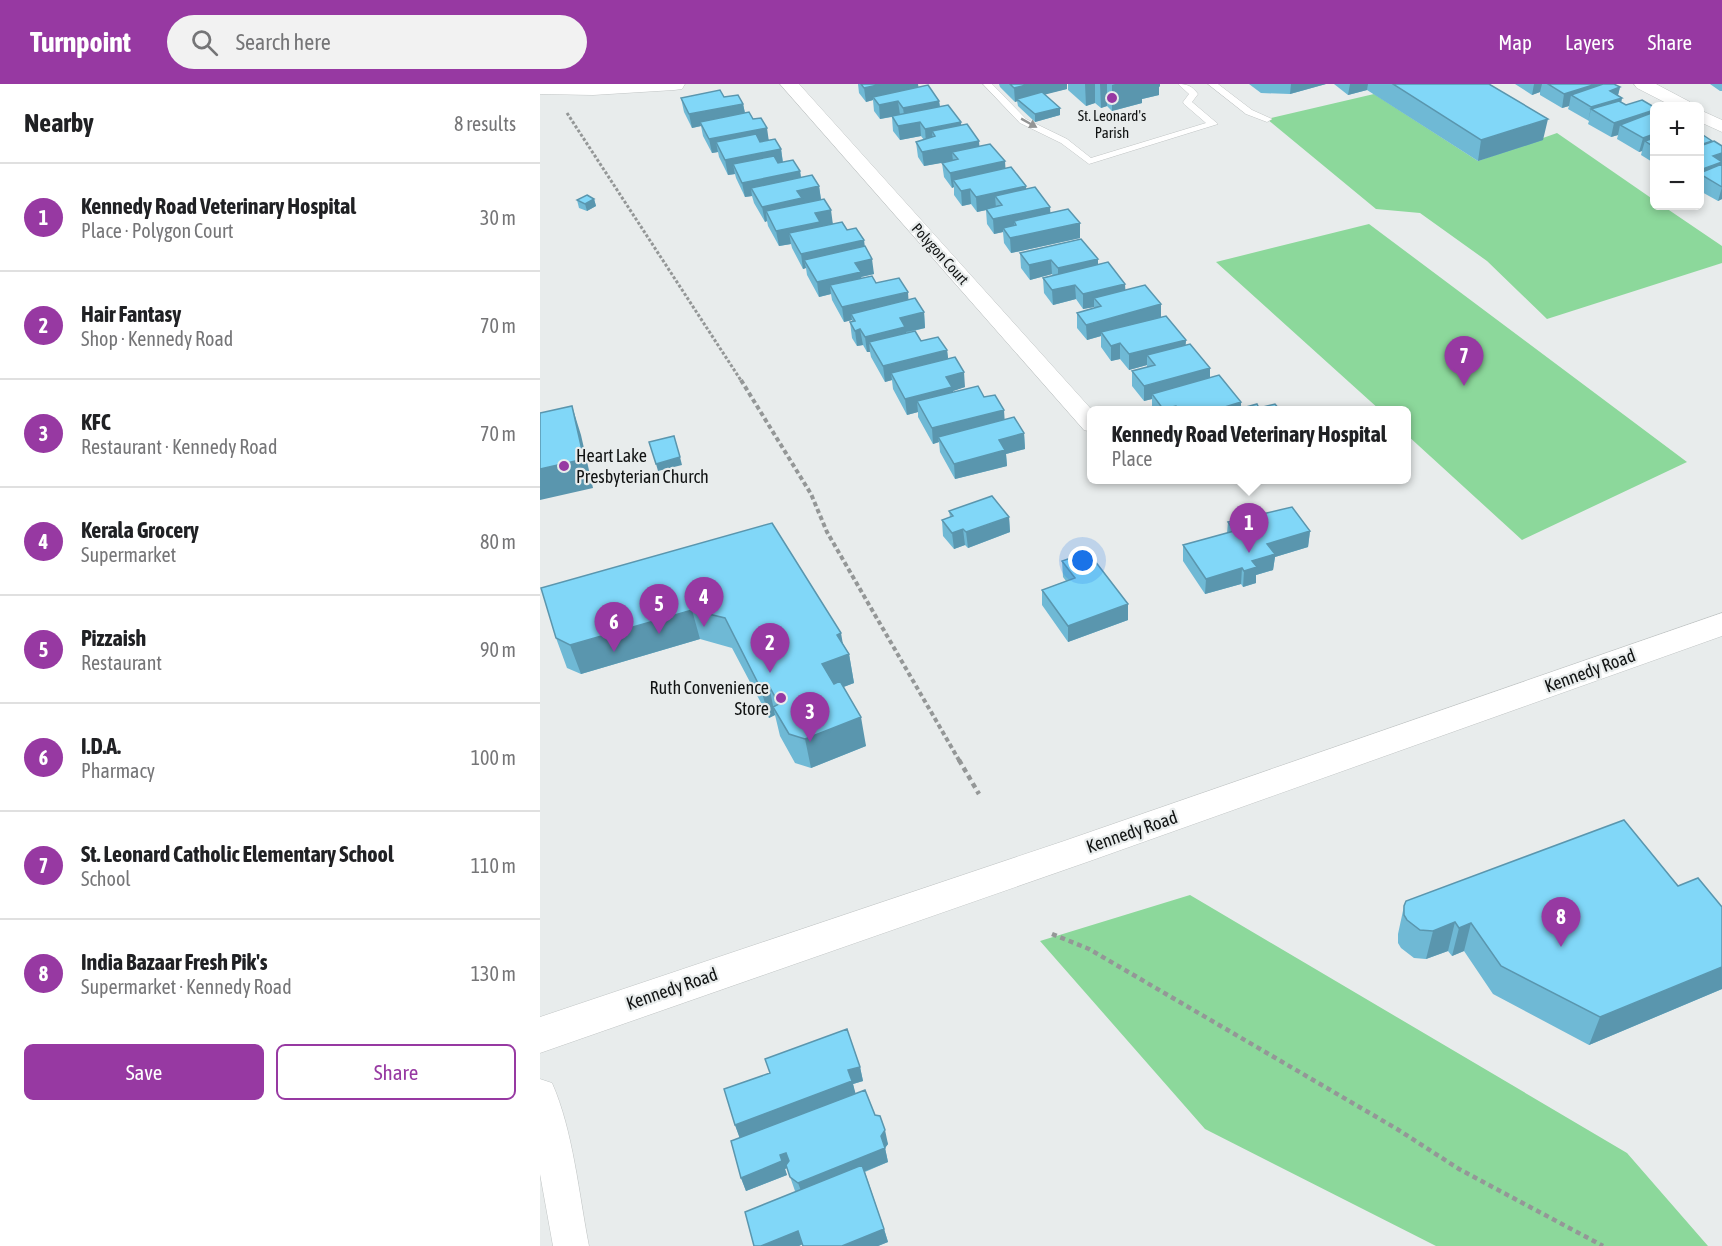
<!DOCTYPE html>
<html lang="en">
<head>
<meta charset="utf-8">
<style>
  body { margin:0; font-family:"Asap Condensed",sans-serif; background:#f2f2f2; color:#202124 }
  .controls { position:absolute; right:18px; top:18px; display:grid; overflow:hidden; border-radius:9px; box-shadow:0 3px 9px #0003 }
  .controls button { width:54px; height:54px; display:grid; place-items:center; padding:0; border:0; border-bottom:2px solid #e0e0e0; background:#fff; color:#202124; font:30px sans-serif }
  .you { position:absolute; left:543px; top:477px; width:21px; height:21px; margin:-15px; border:4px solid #fff; border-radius:50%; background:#1a73e8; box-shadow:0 0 0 9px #1a73e833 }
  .badge { display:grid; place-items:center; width:39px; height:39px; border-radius:50%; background:#9739a2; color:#fff; font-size:20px; font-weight:700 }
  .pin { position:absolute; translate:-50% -50px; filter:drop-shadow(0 2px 3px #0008) }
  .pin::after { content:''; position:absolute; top:32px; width:21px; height:18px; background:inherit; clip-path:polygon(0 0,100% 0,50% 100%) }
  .popup { position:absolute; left:547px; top:322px; width:324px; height:78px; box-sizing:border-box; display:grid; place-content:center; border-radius:9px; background:#fff; filter:drop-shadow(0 2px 4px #0005); font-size:20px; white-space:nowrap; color:#757577 }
  .popup b { font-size:22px; color:#202124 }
  .popup::after { content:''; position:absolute; left:50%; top:100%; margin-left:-12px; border:12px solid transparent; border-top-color:#fff }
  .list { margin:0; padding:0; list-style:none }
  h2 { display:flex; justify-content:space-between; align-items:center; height:78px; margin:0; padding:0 24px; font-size:26px }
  h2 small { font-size:20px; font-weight:400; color:#757577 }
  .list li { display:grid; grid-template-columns:39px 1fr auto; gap:18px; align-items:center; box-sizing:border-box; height:108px; padding:0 24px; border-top:2px solid #e0e0e0 }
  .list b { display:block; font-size:22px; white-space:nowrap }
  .list p { margin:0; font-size:20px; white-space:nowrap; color:#757577 }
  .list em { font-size:20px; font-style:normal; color:#757577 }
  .actions { display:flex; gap:12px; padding:18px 24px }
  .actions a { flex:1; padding:14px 0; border:2px solid #9739a2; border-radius:9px; text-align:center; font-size:21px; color:#9739a2 }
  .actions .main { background:#9739a2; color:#fff }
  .icon { flex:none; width:33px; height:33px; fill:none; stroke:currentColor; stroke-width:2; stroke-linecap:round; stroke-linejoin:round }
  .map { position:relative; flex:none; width:1182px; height:1162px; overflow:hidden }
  header { display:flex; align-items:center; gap:36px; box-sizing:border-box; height:84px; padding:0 30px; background:#9739a2; color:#fff }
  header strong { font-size:28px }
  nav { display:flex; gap:33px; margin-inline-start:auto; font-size:21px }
  .search { width:420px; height:54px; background:#f2f2f2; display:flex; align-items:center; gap:15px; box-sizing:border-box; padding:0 21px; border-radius:33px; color:#757577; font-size:22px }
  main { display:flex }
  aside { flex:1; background:#fff }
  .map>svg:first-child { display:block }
</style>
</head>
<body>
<header>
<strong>Turnpoint</strong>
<div class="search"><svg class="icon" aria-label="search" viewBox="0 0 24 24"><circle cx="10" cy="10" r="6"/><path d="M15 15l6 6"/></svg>Search here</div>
<nav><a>Map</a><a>Layers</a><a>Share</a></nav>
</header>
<main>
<aside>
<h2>Nearby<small>8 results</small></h2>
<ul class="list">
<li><span class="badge">1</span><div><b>Kennedy Road Veterinary Hospital</b><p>Place · Polygon Court</p></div><em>30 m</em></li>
<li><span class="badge">2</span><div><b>Hair Fantasy</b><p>Shop · Kennedy Road</p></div><em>70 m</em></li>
<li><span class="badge">3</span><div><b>KFC</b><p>Restaurant · Kennedy Road</p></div><em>70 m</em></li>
<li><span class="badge">4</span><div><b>Kerala Grocery</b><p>Supermarket</p></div><em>80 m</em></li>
<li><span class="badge">5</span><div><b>Pizzaish</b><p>Restaurant</p></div><em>90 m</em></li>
<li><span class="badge">6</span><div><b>I.D.A.</b><p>Pharmacy</p></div><em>100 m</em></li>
<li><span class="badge">7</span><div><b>St. Leonard Catholic Elementary School</b><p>School</p></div><em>110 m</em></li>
<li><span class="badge">8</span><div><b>India Bazaar Fresh Pik's</b><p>Supermarket · Kennedy Road</p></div><em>130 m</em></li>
</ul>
<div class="actions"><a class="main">Save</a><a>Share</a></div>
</aside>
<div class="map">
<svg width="1182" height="1162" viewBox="0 0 1182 1162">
  <rect width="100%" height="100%" fill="#e8ecec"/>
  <path fill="#8cd89b" d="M834,10L938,77L1017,49L1114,116V122H1123L1182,162V179L1007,235L947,177L880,129L836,125L727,35Z
    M829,140L1147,378L982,456L867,351V326H840L676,178Z
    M650,811L1087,1069L1168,1162H896L665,1045L500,857Z"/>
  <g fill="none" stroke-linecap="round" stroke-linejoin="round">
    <defs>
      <path id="service" d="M443,0H452L486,35L527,55L551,74L666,39L644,20L643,18L649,10L638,0C647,0 652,2 658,10L652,18L678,40L549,80L521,59L480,39Z
        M668,0H678L712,26L732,35L727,38L706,30Z"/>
      <path id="minor" d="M240,0H259L552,326V348L544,346Z
        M1094,0H1116L1150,18L1153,22H1132L1097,4Z
        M1160,26L1182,36V48L1160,38Z
        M0,995L12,999C33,1046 39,1111 49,1162H13L0,1090Z"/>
      <path id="tertiary" d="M0,0H145L142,5L134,6L53,11L0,10Z"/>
      <path id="secondary" d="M1182,529V552L550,777L0,969V933L524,757Z"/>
    </defs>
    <use href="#service" stroke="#c1c5c5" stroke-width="1"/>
    <use href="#minor" stroke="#c1c5c5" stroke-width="1"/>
    <use href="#tertiary" stroke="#c1c5c5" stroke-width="1"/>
    <use href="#secondary" stroke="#c1c5c5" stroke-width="1"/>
    <path stroke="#949797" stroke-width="3" stroke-dasharray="3 2" stroke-linecap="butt" d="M27,29L202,298"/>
    <path stroke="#949797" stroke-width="4" stroke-dasharray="4.5 3" stroke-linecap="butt" d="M201,296L271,410L287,448L420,678"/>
    <path stroke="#949797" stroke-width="4.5" stroke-dasharray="5 4" stroke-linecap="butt" d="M419,676L439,710
      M512,850L549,865L857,1045L919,1085L1063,1162"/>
    <use href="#service" fill="#fff" fill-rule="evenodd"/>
    <use href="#minor" fill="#fff" fill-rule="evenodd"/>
    <use href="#tertiary" fill="#fff" fill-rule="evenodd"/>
    <use href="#secondary" fill="#fff" fill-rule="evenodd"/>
  </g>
  <path fill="#6fb9d5" d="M318,0H378V3L399,17L400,23L421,38V41L439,57V62L465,77V85L510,129L540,139V154L471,169L464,159L463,148L454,150L447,140L446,126L437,128L431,120L422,122L414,111V103L412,104L404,93L402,79L410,77L384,82L378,73L376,58L384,56L381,52L360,56L353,47L352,33L340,35L334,27L333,16L326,18L319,9Z
    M459,0H527V5L504,10L520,24V31L495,38L478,22L477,17L475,18L460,3Z
    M528,0H620V2L619,3V11L602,15V19L572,27L567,22L561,24L555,19L546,22L528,6Z
    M709,0H786L750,10L721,9Z
    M794,0H949L1003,56L938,77L827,6L808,11Z
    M975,0H1074L1080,3L1078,11L1082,14L1081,18L1086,21L1114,23V79L1101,71L1102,67L1099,68L1077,55L1078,51L1071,53L1048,40L1049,37L1028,25L1029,22L1022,24L1000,11V8L992,11Z
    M1170,0H1182V7H1180Z
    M184,13L203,20L205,29L213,35L229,56L241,65L243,78L260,87L261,93L279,102L281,115L293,140L307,146L324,162L334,190L321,193L322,194L336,199L369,216L384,228L385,244L366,249L381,257L407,266L408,275L425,303L413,307V309L444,313L465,336L484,349L485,365L466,370L467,382L415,395L400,368L399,358L393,360L378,333V328L367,331L353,305L352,296L345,298L331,273L330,268H327L323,261L317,262L312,254L310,238H312V236L304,238L292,216L291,210L279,213L267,191L266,184L263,185L252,164L251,160L239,162L228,142L227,137L225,138L214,119L212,112L205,113L196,94L195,90L188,91L179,73L178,68L172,69L163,52L161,42L152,44L144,28L141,14Z
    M1160,49L1172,57V58L1182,62V115L1178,117L1160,107Z
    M54,115L56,122L47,127L39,124L37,116Z
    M480,169L558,175V181L585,206L621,233L646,256L645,261L670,294L701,318V324H719L741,327H613L612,325V315L604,317L592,302V287L607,283V281L589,286L580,275L571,277L561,263V252L547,256L537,244V229L554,224V223L543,225L536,215L513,221L504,209L503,194L513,192L512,190L490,196L481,184Z
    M409,427L469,433L470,448L428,464L425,461L414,465L403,452L402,436L410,433Z
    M688,438L770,447L768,463L735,473L733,486L716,491V499L703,503L701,500L665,510L643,477V461L687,449Z
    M232,439L309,570L314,599L303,603L326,662L271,684L255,679L240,652L235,631L229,634L192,564L160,555L41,590L27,584L16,554Z
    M522,477L588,520V536L528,558L502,521V506L526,497L523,493Z
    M1138,802L1182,823V905L1049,961L953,910L924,867L912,872L908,867L886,875L874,874L861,864L858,859V850L864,822Z
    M320,983L323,997L313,1000L315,1010L335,1031L348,1060L345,1064L348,1078L325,1088L344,1145L348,1158L338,1162H263L262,1160L259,1162H214L256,1108L255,1107L247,1084L245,1085L247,1091L206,1107L201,1094L200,1054L195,1041Z"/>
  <path fill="#5a96ae" d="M342,0H378L379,6L333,13V16L326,18L324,4Z
    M490,0H527V5L480,17L477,15L478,17L475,18L474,4Z
    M545,0H555V19L546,22Z
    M560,0H567V22L561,24Z
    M575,0H620V2L619,3V11L602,15V19L572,27V1Z
    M751,0H786L750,10Z
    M810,0H828L827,6L808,11Z
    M994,0H1002L1000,8L992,11Z
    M1056,0H1066L1031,11L1029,22L1022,24L1024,10Z
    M1080,3L1077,15L1082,14L1079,28L1051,25L1048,38L1051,23L1070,7Z
    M358,17L360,31L340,35L339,21Z
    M399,17L401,31L365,38L363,24Z
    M203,20L206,34L160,38L161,42L152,44L149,30Z
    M520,24V31L495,38V30Z
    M1114,26V39L1080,41L1078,51L1071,53L1074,39Z
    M1008,35L1003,56L938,77L941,56Z
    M380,38L381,52L360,56L358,42Z
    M421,38L422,52H395L392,47L393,58L386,59L385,45Z
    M227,44L229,58H176L178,68L172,69L169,55Z
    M1114,50V63L1105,57L1102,67L1099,68L1103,54Z
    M439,57L440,71L412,68L413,77L384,82L382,68Z
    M241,65L243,80H193L195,90L188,91L185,76Z
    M1182,69V81L1160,90V86L1173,72Z
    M465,77L466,92L413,96L414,103L412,104L410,89Z
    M260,87L262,102L211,104L212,112L205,113L202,99Z
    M279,102L281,116L226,127L227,137L225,138L222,123L257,107Z
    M486,102L487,117L462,121L455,112L456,124L437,128L436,113Z
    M1182,103V115L1178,117Z
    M430,105L431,120L422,122L421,107Z
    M54,115L56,122L47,127L45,120Z
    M510,123L511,137L476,141L474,137V145L463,144V148L454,150L453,135Z
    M291,126L293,141L249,149L251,160L239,162L236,147L275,129Z
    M540,139V154L471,169L470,154Z
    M324,156L326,171L264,176L266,184L263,185L261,170Z
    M332,175L334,190L321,193L323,203L290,201L291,210L279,213L277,198L315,179Z
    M558,175V190L518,199V184Z
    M511,176L512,190L490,196L489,181Z
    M585,200L586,215L554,214V223L543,225V210Z
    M535,201L536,215L513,221L512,206Z
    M368,208L369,223L311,230L312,236L304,238L302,223Z
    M621,220V235L561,248V252L547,256L546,241Z
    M384,228L385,244L366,248L367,258H329L330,268H327L325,253L360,234Z
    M320,245L323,261L317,262L315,247Z
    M646,256L645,271H607V281L589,286V270Z
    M580,259V275L571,277V262Z
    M407,266L409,281L351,289L352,296L345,298L343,282Z
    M670,284V299L612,310V315L604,317V302Z
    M424,288L425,303L413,307L414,318L377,317L378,328L367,331L365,315L406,293Z
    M701,318V327H672Z
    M32,322L41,351L53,404L0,416V385Z
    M636,322V327H623V325Z
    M464,326L465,341L398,353L399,358L393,360L392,344Z
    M484,349L485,365L466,370L467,382L415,395L414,380L459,356Z
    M140,373L142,381L118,387L116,380Z
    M469,433L470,448L428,464L426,448Z
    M423,445L425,461L414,465L412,449Z
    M770,447L768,463L735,473L733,486L716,491V499L703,503L704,487L727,460Z
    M702,484L701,500L665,510L666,495Z
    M588,520V536L528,558V542Z
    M152,526L160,555L41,590L30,561Z
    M301,549L305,572L309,570L314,599L288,609L282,580L297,551Z
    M229,602L235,631L229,634L221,605Z
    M321,633L326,662L271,684L265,655Z
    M915,838L908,867L886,875L893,847Z
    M931,839L924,867L912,872L919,844Z
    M1182,883V905L1049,961L1060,933Z
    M320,983L323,997L313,1000L316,1011L200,1055L195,1041L308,986Z
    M345,1046L348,1060L345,1064L348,1078L263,1112L258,1099L341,1052Z
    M246,1069L251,1082L245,1085L247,1091L206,1107L201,1094L240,1071Z
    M344,1145L348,1158L338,1162H302Z
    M258,1147L263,1160L259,1162H221Z"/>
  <path fill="#81d7f8" stroke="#5a96ae" stroke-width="1.5" d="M321,0H342L324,4Z
    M470,0H490L474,4Z
    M853,0H949L1008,35L941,56Z
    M1008,0H1056L1024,10Z
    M1063,0H1074L1080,3L1070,7L1082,14L1051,23L1031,11Z
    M388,1L399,17L363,24L358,17L339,21L333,13Z
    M180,6L184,13L198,11L203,20L149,30L141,14Z
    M502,8L520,24L495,30L477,15Z
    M1102,16L1114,23V26L1074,39L1051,25L1079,17L1086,21Z
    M408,21L421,38L385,45L380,38L358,42L352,32Z
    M209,28L213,35L221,34L227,44L169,55L160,38Z
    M1114,28V50L1103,54L1080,41Z
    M427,40L439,57L382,68L376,58L395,52L392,47Z
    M1160,49L1172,57L1160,61Z
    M216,50L220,58L235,55L241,65L185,76L176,58Z
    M1114,54V63L1105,57Z
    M1174,57L1182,62V69L1173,72L1182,78L1160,86V62Z
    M450,60L465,77L410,89L402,79L418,75L412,68Z
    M234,72L238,79L253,76L260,87L202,99L193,80Z
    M1182,80V103L1160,90V89Z
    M471,83L486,102L436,113L430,105L421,107L413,96Z
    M272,91L279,102L257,107L262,114L222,123L211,104Z
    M495,103L510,123L453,135L446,125L462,121L455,112Z
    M47,111L54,115L45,120L37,116Z
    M284,115L291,126L275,129L280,138L236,147L226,127Z
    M528,125L540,139L470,154L463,144L476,141L474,137Z
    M302,138L307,146L316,144L324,156L261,170L249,149Z
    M541,155L558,175L518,184L511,176L489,181L480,169Z
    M325,162L332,175L315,179L321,188L277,198L264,176Z
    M568,178L585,200L543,210L535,201L512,206L503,194Z
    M332,192L336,199L359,194L368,208L302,223L290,201Z
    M605,201L621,220L546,241L537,229L561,222L554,214Z
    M375,214L384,228L360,234L365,243L325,253L320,245L315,247L310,238L315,237L311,230Z
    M626,232L646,256L589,270L580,259L571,262L561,248Z
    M375,247L381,257L398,253L407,266L343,282L329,258Z
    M650,260L670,284L604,302L592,287L615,281L607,271Z
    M415,273L424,288L406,293L412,303L365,315L351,289Z
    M679,291L701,318L672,327H639L636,322L623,325L612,310Z
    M438,302L444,313L455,311L464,326L392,344L377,317Z
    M717,320L719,324L735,320L741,327H692Z
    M32,322L44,375L0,385V329Z
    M474,333L484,349L459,356L465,366L414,380L398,353Z
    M134,352L140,373L116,380L109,358Z
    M452,412L469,433L426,448L423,445L412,449L402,436L413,432L409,427Z
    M752,423L770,447L727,460L735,470L712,477L717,483L704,487L702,484L666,495L643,461L694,447L688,438Z
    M232,439L301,549L297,551L309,570L282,580L294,600L300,597L321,633L265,655L249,650L233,623L239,620L229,602L221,605L185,534L152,526L30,561L16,554L1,504Z
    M548,468L588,520L528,542L502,506L535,494L522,477Z
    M1084,736L1138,802L1158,794L1182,823V883L1060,933L961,882L931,839L919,844L915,838L893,847L880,846L867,836L864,831V822L866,817Z
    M307,945L320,983L308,986L312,997L195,1041L184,1005L230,989L225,975Z
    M325,1006L335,1031L340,1032L345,1046L341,1052L345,1064L258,1099L250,1093L246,1081L249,1077L246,1069L240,1071L242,1077L201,1094L191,1057Z
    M322,1081L344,1145L302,1162H263L258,1147L221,1162H214L205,1128Z"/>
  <defs><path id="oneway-solid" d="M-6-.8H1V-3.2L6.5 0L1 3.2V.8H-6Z" transform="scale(1.5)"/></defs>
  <use fill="#949595" href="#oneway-solid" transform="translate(489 39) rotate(29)"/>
  <g fill="#9739a2" stroke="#e8ecec" stroke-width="2">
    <circle cx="572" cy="14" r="6"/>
    <circle cx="24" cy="382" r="6"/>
    <circle cx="241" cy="614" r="6"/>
  </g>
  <g text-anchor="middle" stroke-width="4.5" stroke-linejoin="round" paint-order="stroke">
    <g font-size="15" fill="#111313" stroke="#e8ecec">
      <text x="572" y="37">St. Leonard's<tspan x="572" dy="17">Parish</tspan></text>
    </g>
    <g font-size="15" fill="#111313" stroke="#e8ecec">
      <text transform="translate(400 170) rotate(48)" y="5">Polygon Court</text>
    </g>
    <g font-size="18" fill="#111313" stroke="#e8ecec" text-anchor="start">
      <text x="36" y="378">Heart Lake<tspan x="36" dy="21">Presbyterian Church</tspan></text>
      <text x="229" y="610" text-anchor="end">Ruth Convenience<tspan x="229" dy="21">Store</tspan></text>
    </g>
    <g font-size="18" fill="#111313" stroke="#e8ecec">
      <text transform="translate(1050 587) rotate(-20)" y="6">Kennedy Road</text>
      <text transform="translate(592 748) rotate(-19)" y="6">Kennedy Road</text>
      <text transform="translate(132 905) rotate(-19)" y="6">Kennedy Road</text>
    </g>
  </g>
</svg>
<div class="controls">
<button>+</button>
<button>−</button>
</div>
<div class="you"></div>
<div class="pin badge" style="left:709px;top:469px">1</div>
<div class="popup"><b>Kennedy Road Veterinary Hospital</b>Place</div>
<div class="pin badge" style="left:230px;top:589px">2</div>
<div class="pin badge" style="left:270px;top:658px">3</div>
<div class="pin badge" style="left:164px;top:543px">4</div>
<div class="pin badge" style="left:119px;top:550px">5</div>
<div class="pin badge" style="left:74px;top:568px">6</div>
<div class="pin badge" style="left:924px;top:302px">7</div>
<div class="pin badge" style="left:1021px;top:863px">8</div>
</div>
</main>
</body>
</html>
